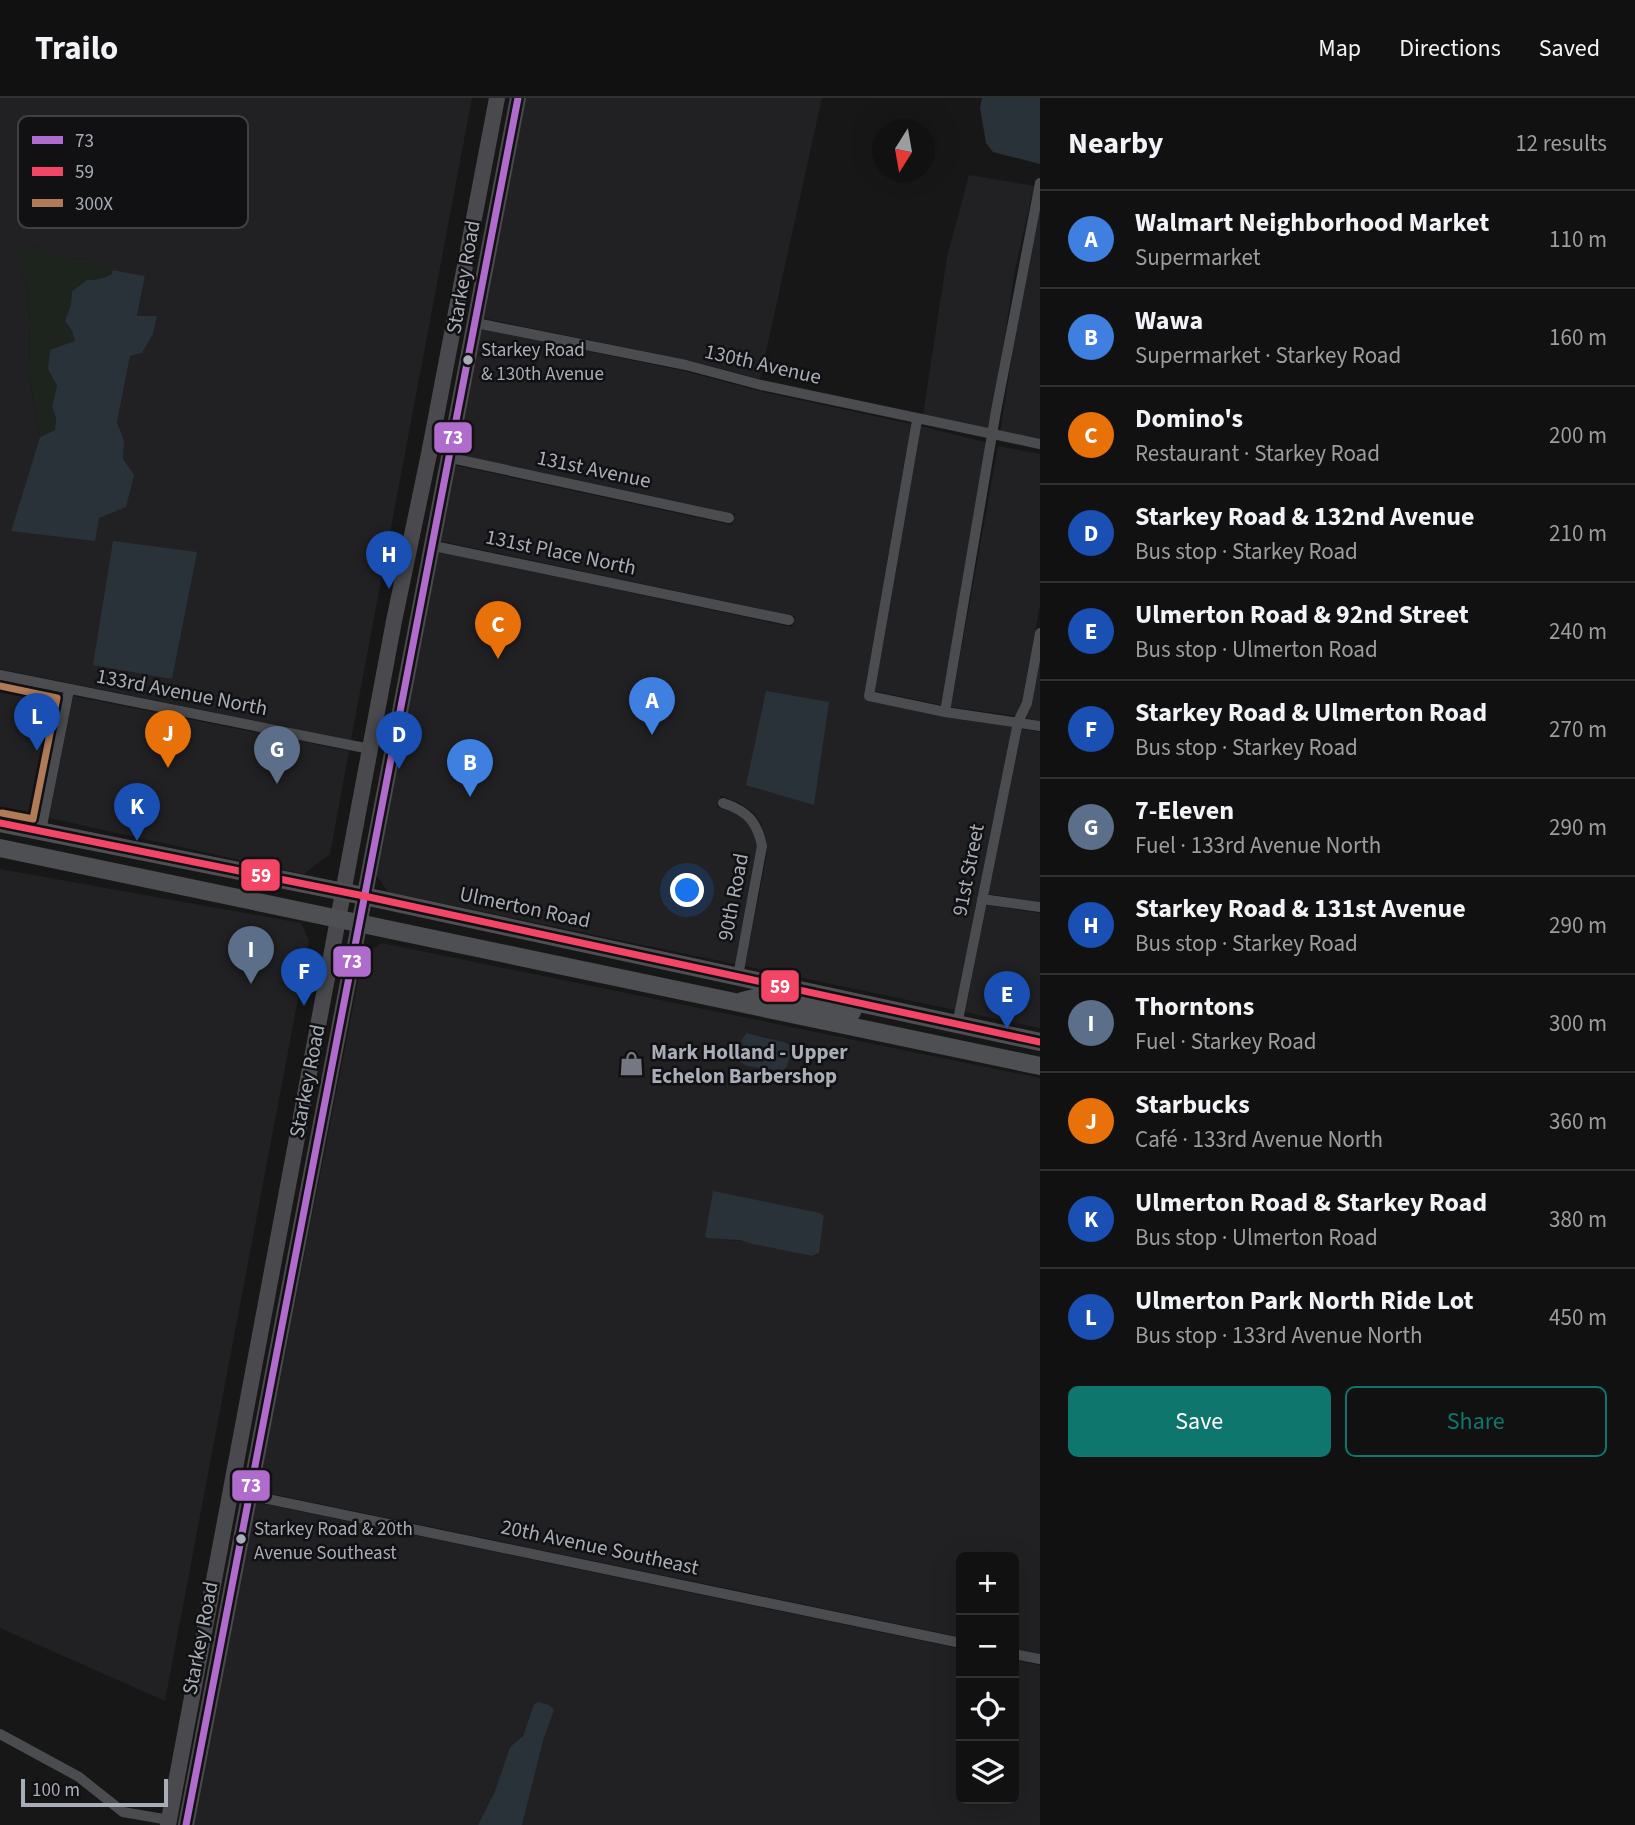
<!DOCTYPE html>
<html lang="en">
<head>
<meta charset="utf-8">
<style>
  body { margin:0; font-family:"Source Sans 3",sans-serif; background:#1e1f1f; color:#f1f3f6 }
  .controls { position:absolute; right:21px; bottom:21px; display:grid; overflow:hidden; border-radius:10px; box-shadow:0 7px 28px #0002 }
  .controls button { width:63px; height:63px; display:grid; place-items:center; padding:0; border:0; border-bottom:2px solid #303131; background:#111; color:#f1f3f6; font:35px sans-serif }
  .compass { position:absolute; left:872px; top:21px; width:63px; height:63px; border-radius:50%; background:#111; box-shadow:0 7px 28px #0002; rotate:191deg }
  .scale { position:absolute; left:21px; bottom:18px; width:147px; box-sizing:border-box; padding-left:7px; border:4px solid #a8adb8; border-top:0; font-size:19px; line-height:24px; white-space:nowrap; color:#a8adb8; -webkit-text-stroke:5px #111113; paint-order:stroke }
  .you { position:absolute; left:688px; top:793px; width:24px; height:24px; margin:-18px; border:5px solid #fff; border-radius:50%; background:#1a73e8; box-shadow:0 0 0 10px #1a73e833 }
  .badge { display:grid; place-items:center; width:46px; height:46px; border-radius:50%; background:#0f766e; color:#fff; font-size:23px; font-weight:700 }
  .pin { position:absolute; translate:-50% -58px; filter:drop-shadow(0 2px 4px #0008) }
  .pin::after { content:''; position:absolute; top:37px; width:24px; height:21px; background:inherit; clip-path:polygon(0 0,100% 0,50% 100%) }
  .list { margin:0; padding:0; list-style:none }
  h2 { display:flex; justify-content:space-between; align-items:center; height:91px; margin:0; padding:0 28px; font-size:30px }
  h2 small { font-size:23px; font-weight:400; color:#9c9d9f }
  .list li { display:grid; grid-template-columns:46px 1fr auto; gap:21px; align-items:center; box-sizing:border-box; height:98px; padding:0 28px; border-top:2px solid #303131 }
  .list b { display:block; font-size:26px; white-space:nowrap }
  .list p { margin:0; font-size:23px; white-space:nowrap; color:#9c9d9f }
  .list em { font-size:23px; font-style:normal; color:#9c9d9f }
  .actions { display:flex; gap:14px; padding:21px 28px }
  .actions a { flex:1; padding:16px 0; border:2px solid #0f766e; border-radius:10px; text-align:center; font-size:24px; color:#0f766e }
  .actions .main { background:#0f766e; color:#fff }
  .icon { flex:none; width:38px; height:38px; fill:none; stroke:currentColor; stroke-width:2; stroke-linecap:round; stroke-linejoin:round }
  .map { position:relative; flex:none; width:1040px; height:1727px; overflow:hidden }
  header { display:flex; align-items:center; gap:42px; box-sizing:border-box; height:98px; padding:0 35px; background:#111; border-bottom:2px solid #303131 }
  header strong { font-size:33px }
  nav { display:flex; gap:38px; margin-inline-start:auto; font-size:24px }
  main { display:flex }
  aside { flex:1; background:#111 }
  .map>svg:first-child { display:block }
</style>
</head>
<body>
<header>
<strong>Trailo</strong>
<nav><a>Map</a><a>Directions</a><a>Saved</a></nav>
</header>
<main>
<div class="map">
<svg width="1040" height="1727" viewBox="0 0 1040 1727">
  <rect width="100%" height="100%" fill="#171717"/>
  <path fill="#212123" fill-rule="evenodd" d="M0,0H472L351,642L0,571ZM32,148L64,160L94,161L113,172L145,178L137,219L156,218L153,236L142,255L130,258L117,324L124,342L123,361L99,420L11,433L40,339L29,277L30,222L27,189L17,157Z
    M523,0H822L760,281L687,262L482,220Z
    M969,77L1034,88L1015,172L990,334L923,317L947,159Z
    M1040,107V345L1000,336L1025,173Z
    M480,231L684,273L759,293L911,326L864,597L868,603L939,618L1012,629L955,912L745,868L766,761L767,746L761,725L753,714L740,705L721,698L717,709L736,715L746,722L752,730L757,749L735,866L388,794L375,775L438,454L792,529L795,518L440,443L454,367L732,427L735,416L457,356Z
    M921,328L988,345L941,607L875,593Z
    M998,348L1040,356V507L1022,603L1016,618L951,609Z
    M1040,563V623L1026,620L1032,606Z
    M0,583L63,596L39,718L0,709Z
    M73,598L349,653L330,756L304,776L49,720Z
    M1022,631L1040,634V804L988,796Z
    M0,771L301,825L309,843L165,1603L0,1530Z
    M986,807L1040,815V930L965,914Z
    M382,845L1040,980V1556L1014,1550V1459H961V1539L258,1393L363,858ZM744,936L766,939L790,947L740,964ZM824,1118L819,1155L816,1158L752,1146L740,1142L729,1143Z
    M255,1404L961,1551V1701H1014V1562L1040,1567V1727H522L543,1643L554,1612L550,1607L538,1604L534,1606L523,1638L510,1649L495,1693L478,1727H192Z"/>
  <path fill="#1d241e" d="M32,148L64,160L94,161L113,172L111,177L96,182H87L72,193L71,206L65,223L72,233L75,243L48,271L57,288L52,308L56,320L55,333L40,339L29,277L30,222L27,189L17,157Z"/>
  <path fill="#2a3239" d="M982,0H1040V66L993,54L986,45L980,10Z
    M113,172L145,178L137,218H157L153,236L142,255L130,258L117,324L124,342L123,361L134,377L126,409L99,420L95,443L11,433L40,339L55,332L56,320L52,308L57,288L48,271L50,252L75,243L72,233L65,223L71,206L72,193L87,182H96L111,177Z
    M113,443L197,454L172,581L93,567Z
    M766,593L829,604L814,707L746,687Z
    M746,935L784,944L793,949L787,968L782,973L747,968L740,964L743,947L741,943Z
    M713,1093L820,1115L824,1118L819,1155L813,1158L752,1146L740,1142L708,1140L705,1139Z
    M538,1604L550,1607L554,1612L543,1643L522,1727H478L495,1693L510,1649L523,1638L534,1606Z"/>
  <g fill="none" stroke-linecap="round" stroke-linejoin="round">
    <path stroke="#4b4c50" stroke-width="10" d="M476,225L686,267L761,287L1040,346
      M917,322L869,598L945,614L1040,628
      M451,360L729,420
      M434,448L789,522
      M0,577L370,651
      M945,614L996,313L1040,85
      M723,705C747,713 757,723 762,748L738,878
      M41,733L69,592
      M982,801L1040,809
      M957,927L1018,624L1027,605L1040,535
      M244,1396L961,1545
      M1014,1556L1040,1561
      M0,1636L79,1679L123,1714L169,1722"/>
    <path stroke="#4a4a4e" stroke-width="16" d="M168,1727L394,523L429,356L497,0
      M186,1727C293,1151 411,576 518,0"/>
    <path stroke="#4d4f52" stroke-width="18" d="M0,725L364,798L1040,944
      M0,750L1040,968
      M742,903L763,898L852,914"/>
    <defs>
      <path id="bus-1" d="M186,1727L518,0"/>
      <path id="bus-2" d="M0,725L364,798L1040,944"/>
      <path id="bus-3" d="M0,588L57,600L33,721L2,715"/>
    </defs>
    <use href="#bus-1" stroke="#111113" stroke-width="12"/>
    <use href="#bus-2" stroke="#111113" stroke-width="12"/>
    <use href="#bus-3" stroke="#111113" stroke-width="12"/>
    <use href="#bus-1" stroke="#b06ccc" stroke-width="7"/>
    <use href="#bus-2" stroke="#f34667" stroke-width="7"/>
    <use href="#bus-3" stroke="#b07c57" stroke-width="7"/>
  </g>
  <defs>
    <symbol id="shop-bare" viewBox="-9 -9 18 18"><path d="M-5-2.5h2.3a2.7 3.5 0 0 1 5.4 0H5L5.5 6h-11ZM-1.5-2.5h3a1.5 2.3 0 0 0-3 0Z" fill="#757880" stroke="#111113" stroke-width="2.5" paint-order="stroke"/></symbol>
  </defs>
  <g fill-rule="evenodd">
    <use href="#shop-bare" x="614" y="948" width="35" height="35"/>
  </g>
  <g fill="#a8adb8" stroke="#111113" stroke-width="2.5">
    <circle cx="468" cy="262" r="6"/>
    <circle cx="241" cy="1441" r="6"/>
  </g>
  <g text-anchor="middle" stroke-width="5" stroke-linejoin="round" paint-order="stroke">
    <g font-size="19" fill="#a8adb8" stroke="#111113" text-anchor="start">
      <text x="481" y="258">Starkey Road<tspan x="481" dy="24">&amp; 130th Avenue</tspan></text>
      <text x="254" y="1437">Starkey Road &amp; 20th<tspan x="254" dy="24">Avenue Southeast</tspan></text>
    </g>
    <g font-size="21" fill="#a8adb8" stroke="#111113">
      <text transform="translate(463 179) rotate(-80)" y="7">Starkey Road</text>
      <text transform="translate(763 266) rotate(13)" y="7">130th Avenue</text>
      <text transform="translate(594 371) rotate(12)" y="7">131st Avenue</text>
      <text transform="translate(561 454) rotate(12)" y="7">131st Place North</text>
      <text transform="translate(182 594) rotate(11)" y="7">133rd Avenue North</text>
      <text transform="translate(968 772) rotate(-79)" y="7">91st Street</text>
      <text transform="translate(733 799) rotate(-79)" y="7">90th Road</text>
      <text transform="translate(525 809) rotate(12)" y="7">Ulmerton Road</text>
      <text transform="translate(307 983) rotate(-79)" y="7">Starkey Road</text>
      <text transform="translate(600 1449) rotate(12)" y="7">20th Avenue Southeast</text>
      <text transform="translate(200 1540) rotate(-79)" y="7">Starkey Road</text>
    </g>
    <g font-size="21" font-weight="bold" fill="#a8adb8" stroke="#111113" text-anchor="start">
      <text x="651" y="961">Mark Holland - Upper<tspan x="651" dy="24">Echelon Barbershop</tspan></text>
    </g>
  </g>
  <rect x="18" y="18" width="230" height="112" rx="10" fill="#111113" stroke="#3e4045" stroke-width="2"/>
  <rect x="32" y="38" width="31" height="8" fill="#b06ccc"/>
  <rect x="32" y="69" width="31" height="9" fill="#f34667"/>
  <rect x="32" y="101" width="31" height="8" fill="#b07c57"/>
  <g font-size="19" fill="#a8adb8">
    <text x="75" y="49">73</text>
    <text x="75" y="80">59</text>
    <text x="75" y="112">300X</text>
  </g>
  <g stroke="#111113" stroke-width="2.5">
    <rect x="433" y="323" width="40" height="33" rx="7" fill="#b06ccc"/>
    <rect x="240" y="760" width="41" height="34" rx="7" fill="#f34667"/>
    <rect x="332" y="847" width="40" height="33" rx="7" fill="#b06ccc"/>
    <rect x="760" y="871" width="40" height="34" rx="7" fill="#f34667"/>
    <rect x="231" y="1371" width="40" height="33" rx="7" fill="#b06ccc"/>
  </g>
  <g font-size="19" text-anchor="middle" font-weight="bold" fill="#fff">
    <text x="453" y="346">73</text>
    <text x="261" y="784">59</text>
    <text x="352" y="870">73</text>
    <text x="780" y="895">59</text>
    <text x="251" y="1394">73</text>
  </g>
</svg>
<div class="controls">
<button>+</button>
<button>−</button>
<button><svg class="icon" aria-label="locate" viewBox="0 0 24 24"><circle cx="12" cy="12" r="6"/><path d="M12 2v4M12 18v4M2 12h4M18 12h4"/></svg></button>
<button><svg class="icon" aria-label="layers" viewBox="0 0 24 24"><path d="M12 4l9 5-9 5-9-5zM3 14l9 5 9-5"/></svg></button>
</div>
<svg class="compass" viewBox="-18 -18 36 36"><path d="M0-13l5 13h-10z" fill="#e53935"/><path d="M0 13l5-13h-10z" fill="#9c9d9f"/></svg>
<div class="scale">100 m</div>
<div class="you"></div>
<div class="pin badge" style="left:652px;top:637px;background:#3f7fe0">A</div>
<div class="pin badge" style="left:470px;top:699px;background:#3f7fe0">B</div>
<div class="pin badge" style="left:498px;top:561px;background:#e8710a">C</div>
<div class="pin badge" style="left:399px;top:671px;background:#1a4fb4">D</div>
<div class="pin badge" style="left:1007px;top:931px;background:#1a4fb4">E</div>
<div class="pin badge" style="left:304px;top:908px;background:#1a4fb4">F</div>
<div class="pin badge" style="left:277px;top:686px;background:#5c6f8a">G</div>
<div class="pin badge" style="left:389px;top:491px;background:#1a4fb4">H</div>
<div class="pin badge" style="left:251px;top:886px;background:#5c6f8a">I</div>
<div class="pin badge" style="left:168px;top:670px;background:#e8710a">J</div>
<div class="pin badge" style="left:137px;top:743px;background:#1a4fb4">K</div>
<div class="pin badge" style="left:37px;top:653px;background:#1a4fb4">L</div>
</div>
<aside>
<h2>Nearby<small>12 results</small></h2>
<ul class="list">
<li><span class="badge" style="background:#3f7fe0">A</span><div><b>Walmart Neighborhood Market</b><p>Supermarket</p></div><em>110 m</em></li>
<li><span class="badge" style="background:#3f7fe0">B</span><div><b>Wawa</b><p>Supermarket · Starkey Road</p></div><em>160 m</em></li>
<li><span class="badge" style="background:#e8710a">C</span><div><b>Domino's</b><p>Restaurant · Starkey Road</p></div><em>200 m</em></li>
<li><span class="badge" style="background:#1a4fb4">D</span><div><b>Starkey Road &amp; 132nd Avenue</b><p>Bus stop · Starkey Road</p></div><em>210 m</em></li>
<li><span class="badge" style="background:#1a4fb4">E</span><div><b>Ulmerton Road &amp; 92nd Street</b><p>Bus stop · Ulmerton Road</p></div><em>240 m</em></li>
<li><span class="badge" style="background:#1a4fb4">F</span><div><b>Starkey Road &amp; Ulmerton Road</b><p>Bus stop · Starkey Road</p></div><em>270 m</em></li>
<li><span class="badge" style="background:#5c6f8a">G</span><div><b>7-Eleven</b><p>Fuel · 133rd Avenue North</p></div><em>290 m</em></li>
<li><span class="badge" style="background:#1a4fb4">H</span><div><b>Starkey Road &amp; 131st Avenue</b><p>Bus stop · Starkey Road</p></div><em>290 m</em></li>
<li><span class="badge" style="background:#5c6f8a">I</span><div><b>Thorntons</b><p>Fuel · Starkey Road</p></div><em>300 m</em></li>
<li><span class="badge" style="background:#e8710a">J</span><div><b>Starbucks</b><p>Café · 133rd Avenue North</p></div><em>360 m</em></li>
<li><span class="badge" style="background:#1a4fb4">K</span><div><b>Ulmerton Road &amp; Starkey Road</b><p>Bus stop · Ulmerton Road</p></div><em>380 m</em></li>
<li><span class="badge" style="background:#1a4fb4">L</span><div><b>Ulmerton Park North Ride Lot</b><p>Bus stop · 133rd Avenue North</p></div><em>450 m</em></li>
</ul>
<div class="actions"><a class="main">Save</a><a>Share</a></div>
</aside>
</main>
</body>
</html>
